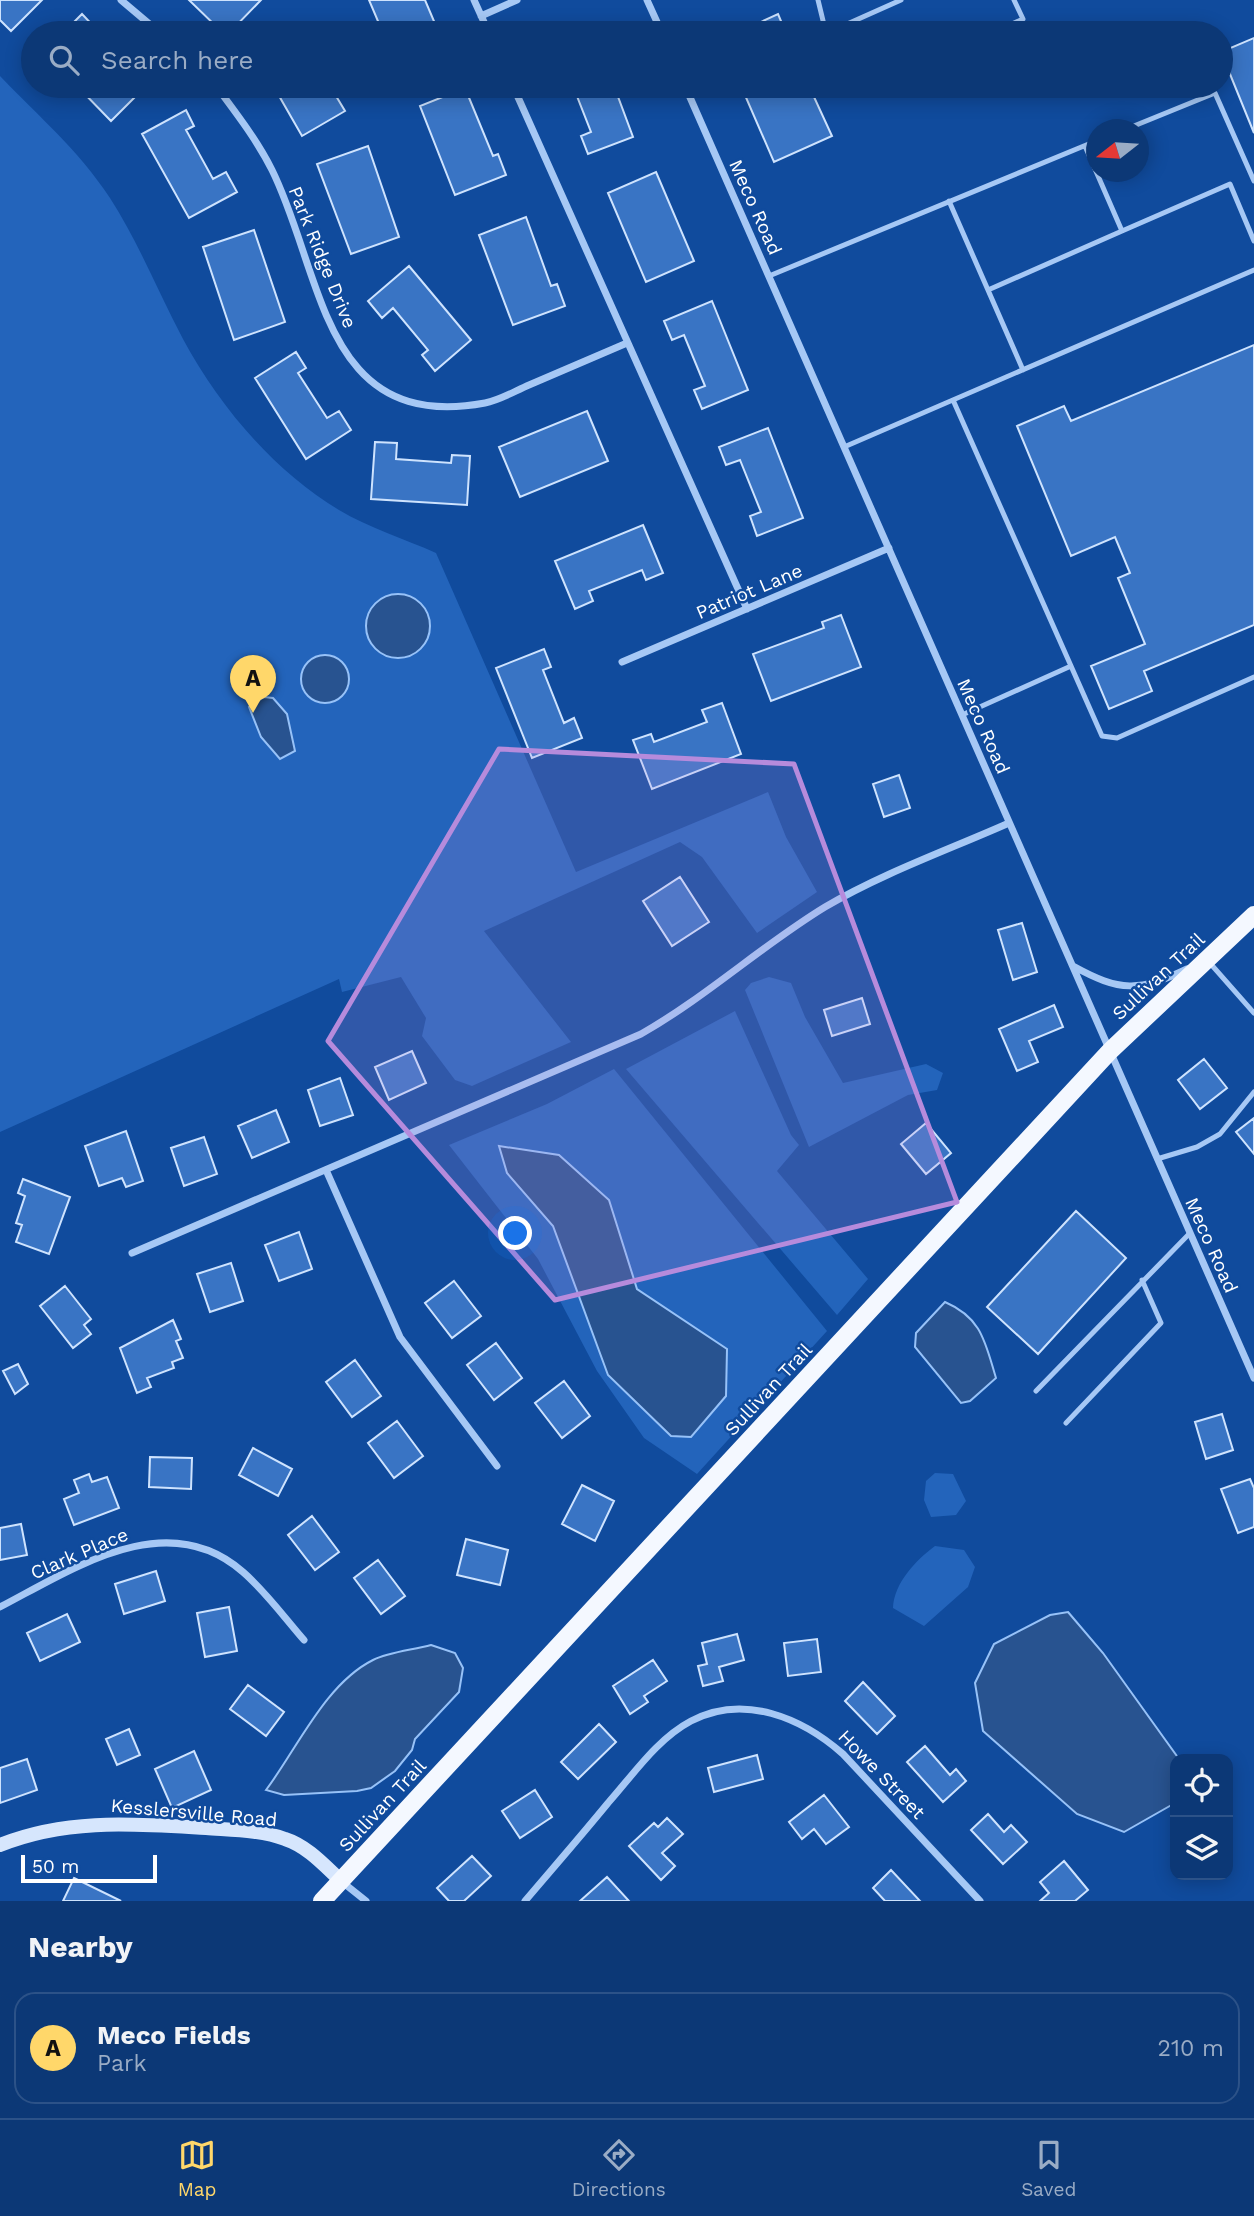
<!DOCTYPE html>
<html lang="en">
<head>
<meta charset="utf-8">
<style>
  body { margin:0; font-family:"Work Sans",sans-serif; background:#1a437e; color:#f1f3f6 }
  .controls { position:absolute; right:21px; bottom:21px; display:grid; overflow:hidden; border-radius:14px; box-shadow:0 4px 18px #0003 }
  .controls button { width:63px; height:63px; display:grid; place-items:center; padding:0; border:0; border-bottom:2px solid #2c5288; background:#0c3876; color:#f1f3f6; font:35px sans-serif }
  .compass { position:absolute; left:1086px; top:119px; width:63px; height:63px; border-radius:50%; background:#0c3876; box-shadow:0 4px 18px #0003; rotate:253deg }
  .scale { position:absolute; left:21px; bottom:18px; width:136px; box-sizing:border-box; padding-left:7px; border:4px solid #fff; border-top:0; font-size:19px; line-height:24px; white-space:nowrap; color:#fff; -webkit-text-stroke:5px #104b9d; paint-order:stroke }
  .you { position:absolute; left:516px; top:1234px; width:24px; height:24px; margin:-18px; border:5px solid #fff; border-radius:50%; background:#1a73e8; box-shadow:0 0 0 10px #1a73e833 }
  .badge { display:grid; place-items:center; width:46px; height:46px; border-radius:50%; background:#ffd76a; color:#111; font-size:23px; font-weight:700 }
  .pin { position:absolute; translate:-50% -58px; filter:drop-shadow(0 2px 4px #0008) }
  .pin::after { content:''; position:absolute; top:37px; width:24px; height:21px; background:inherit; clip-path:polygon(0 0,100% 0,50% 100%) }
  .list { margin:0; padding:0; list-style:none }
  h2 { display:flex; justify-content:space-between; align-items:center; height:91px; margin:0; padding:0 28px; font-size:30px }
  h2 small { font-size:23px; font-weight:400; color:#9aacc5 }
  .list li { display:grid; grid-template-columns:46px 1fr auto; gap:21px; align-items:center; box-sizing:border-box; height:112px; margin:0 14px 14px; padding:0 14px; border:2px solid #2c5288; border-radius:21px }
  .list b { display:block; font-size:26px; white-space:nowrap }
  .list p { margin:0; font-size:23px; white-space:nowrap; color:#9aacc5 }
  .list em { font-size:23px; font-style:normal; color:#9aacc5 }
  .icon { flex:none; width:38px; height:38px; fill:none; stroke:currentColor; stroke-width:2; stroke-linecap:round; stroke-linejoin:round }
  .map { position:relative; flex:none; width:1254px; height:1901px; overflow:hidden }
  .search { position:absolute; background:#0c3876; box-shadow:0 4px 18px #0003; left:21px; right:21px; top:21px; height:77px; display:flex; align-items:center; gap:18px; box-sizing:border-box; padding:0 24px; border-radius:38px; color:#9aacc5; font-size:26px }
  .sheet { height:217px; background:#0c3876 }
  nav { display:flex; justify-content:space-around; align-items:center; box-sizing:border-box; height:98px; border-top:2px solid #2c5288; background:#0c3876; font-size:19px; color:#9aacc5 }
  nav a { display:grid; justify-items:center; gap:4px }
  nav .on { color:#ffd76a }
  .map>svg:first-child { display:block }
</style>
</head>
<body>
<div class="map">
<svg width="1254" height="1901" viewBox="0 0 1254 1901">
  <rect width="100%" height="100%" fill="#104b9d"/>
  <path fill="#2364bb" d="M0,76C40,118 77,148 110,198C139,243 158,292 183,339C219,406 274,471 339,510C369,528 405,539 436,553L576,872L768,792L786,837L817,892L757,933L702,857L680,842L484,931L571,1042L472,1086L455,1080L422,1036L426,1018L401,977L342,992L339,979L0,1132Z
    M769,977L791,983L805,1017L843,1083L926,1064L943,1073L937,1090L908,1095L809,1147L745,990L751,983Z
    M735,1011L791,1135L799,1145L777,1171L868,1279L837,1315L626,1069Z
    M614,1069L827,1331L697,1474L644,1438L597,1371L538,1259L449,1145L547,1104Z
    M935,1473L953,1474L966,1501L956,1515L931,1517L924,1500L926,1481Z
    M935,1546L964,1550L975,1567L968,1587L924,1626L893,1608C894,1583 916,1560 935,1546Z"/>
  <path fill="#285390" stroke="#97c2f8" stroke-width="2" d="M366 626a32 32 0 1 1 64 0a32 32 0 1 1-64 0Z
    M301 679a24 24 0 1 1 48 0a24 24 0 1 1-48 0Z
    M264,697L273,698L287,714L295,751L280,759L261,737L249,707Z
    M499,1146L559,1155L609,1200L637,1289L727,1349L726,1396L691,1437L671,1436L608,1375L553,1226L507,1173Z
    M945,1302C982,1318 985,1342 996,1378L970,1401L961,1403L915,1347L916,1333Z
    M1068,1612L1103,1653L1179,1759H1175V1803L1124,1832L1077,1814L983,1731L975,1683L994,1644L1050,1615Z
    M431,1645L455,1653L463,1668L459,1692L415,1739L412,1750L395,1771L371,1788L357,1791L284,1795L266,1790C297,1749 325,1684 373,1660C389,1652 413,1650 431,1645Z"/>
  <path fill="#3974c4" stroke="#cee3fe" stroke-width="2" d="M0,0H42L11,31L0,20Z
    M189,0H261L229,33H223Z
    M369,0H425L439,33H383Z
    M82,14L100,33H63Z
    M778,14L786,33H737Z
    M1254,38V133L1221,52Z
    M77,86H146L111,121Z
    M292,86H330L345,111L302,136L278,94Z
    M573,86H614L633,137L588,154L581,136L591,132Z
    M741,86H809L832,136L774,162Z
    M465,88L493,156L498,154L506,175L455,195L420,106Z
    M186,110L194,126L186,130L213,179L226,172L237,192L189,218L142,134Z
    M368,146L399,237L351,254L317,164Z
    M656,172L694,261L646,282L608,193Z
    M526,217L551,286L557,284L565,306L513,325L479,235Z
    M254,230L285,322L234,340L203,247Z
    M409,266L471,340L435,371L422,355L428,350L393,308L382,318L368,301Z
    M712,301L748,390L702,409L694,390L705,386L684,335L672,340L664,321Z
    M1254,345V625L1144,671L1152,691L1109,709L1091,666L1145,644L1118,578L1130,573L1115,537L1071,556L1017,426L1064,406L1071,421Z
    M296,352L306,368L298,373L327,418L339,411L351,430L306,459L255,378Z
    M587,411L608,461L520,497L499,447Z
    M768,428L803,518L757,536L750,516L761,512L740,460L726,465L719,447Z
    M375,442L397,443L396,459L451,463L452,455L470,456L467,505L371,499Z
    M643,525L663,573L646,580L642,570L589,591L593,601L575,609L555,561Z
    M841,615L861,667L771,701L753,654L824,628L822,622Z
    M544,649L551,667L543,670L564,723L574,718L582,738L532,758L496,668Z
    M722,703L741,754L652,789L633,740L651,734L654,742L707,722L702,710Z
    M899,775L910,808L884,817L873,784Z
    M680,877L709,922L672,946L643,901Z
    M1022,923L1037,972L1013,980L998,930Z
    M862,998L870,1024L832,1036L824,1010Z
    M1054,1005L1063,1027L1029,1041L1038,1062L1017,1071L999,1029Z
    M412,1051L426,1083L389,1100L375,1067Z
    M1204,1059L1227,1088L1200,1109L1178,1080Z
    M340,1078L353,1115L320,1126L308,1090Z
    M276,1110L289,1142L252,1158L238,1126Z
    M1254,1118V1154L1236,1132Z
    M926,1123L951,1153L926,1174L901,1144Z
    M126,1131L143,1181L126,1187L122,1178L99,1186L85,1146Z
    M204,1137L217,1174L184,1186L171,1148Z
    M23,1179L70,1197L49,1254L16,1242L22,1225L16,1223L25,1196L18,1193Z
    M1076,1211L1126,1258L1038,1354L987,1307Z
    M299,1232L312,1269L279,1281L265,1245Z
    M231,1263L243,1301L210,1312L197,1274Z
    M454,1281L481,1316L452,1338L425,1303Z
    M65,1286L91,1319L84,1325L91,1334L73,1348L40,1306Z
    M173,1320L181,1339L176,1341L183,1358L172,1362L174,1368L147,1378L151,1387L137,1393L120,1348Z
    M496,1343L522,1378L494,1400L467,1365Z
    M355,1360L381,1396L352,1417L326,1382Z
    M18,1364L28,1384L15,1394L3,1371Z
    M564,1381L590,1416L562,1438L535,1403Z
    M1222,1414L1233,1450L1206,1459L1195,1422Z
    M397,1421L423,1456L394,1478L368,1443Z
    M253,1448L292,1469L278,1496L239,1475Z
    M150,1457L192,1458L191,1489L149,1487Z
    M89,1474L92,1482L107,1477L119,1508L74,1525L64,1499L79,1493L74,1480Z
    M1250,1479L1254,1488V1527L1238,1533L1221,1489Z
    M582,1485L614,1501L595,1541L562,1524Z
    M312,1516L339,1552L315,1570L288,1535Z
    M21,1524L27,1555L0,1560V1528Z
    M466,1539L508,1550L500,1585L457,1575Z
    M378,1560L405,1596L381,1614L354,1578Z
    M156,1571L165,1601L124,1614L115,1584Z
    M229,1607L237,1651L205,1657L197,1613Z
    M67,1614L80,1642L40,1661L27,1633Z
    M737,1634L744,1660L719,1667L723,1681L703,1686L698,1666L707,1664L702,1643Z
    M817,1639L821,1672L788,1676L784,1643Z
    M653,1660L667,1681L644,1696L648,1702L630,1714L613,1686Z
    M863,1682L895,1716L877,1734L845,1701Z
    M248,1685L284,1712L266,1736L230,1709Z
    M599,1724L616,1742L578,1779L561,1762Z
    M129,1729L140,1755L117,1765L106,1739Z
    M925,1746L950,1775L956,1769L966,1781L943,1802L907,1762Z
    M194,1751L211,1790L172,1808L155,1769Z
    M757,1755L763,1779L714,1792L708,1768Z
    M27,1759L37,1790L0,1803V1768Z
    M535,1790L552,1817L520,1838L502,1811Z
    M824,1795L849,1827L826,1844L814,1829L802,1839L789,1822Z
    M988,1814L1004,1832L1011,1825L1027,1842L1003,1864L971,1830Z
    M667,1818L683,1834L662,1853L675,1866L661,1880L629,1846L654,1823L658,1827Z
    M472,1856L491,1876L464,1901H449L437,1888Z
    M1064,1861L1088,1890L1075,1901H1040L1049,1893L1040,1882Z
    M891,1870L920,1901H885L873,1888Z
    M607,1877L629,1901H580Z
    M74,1878L121,1901H63Z"/>
  <g fill="none" stroke-linecap="round" stroke-linejoin="round">
    <path stroke="#a6c8f5" stroke-width="5" d="M818,0L826,33
      M827,33L901,0
      M992,33L1023,19L1014,0
      M850,86L854,95L874,86
      M1124,130L1215,93L1254,181
      M949,201L1023,370
      M1122,231L1230,184L1254,241
      M769,276L1096,141
      M988,290L1122,231L1085,146
      M953,400L1071,666
      M844,447L1254,270
      M962,715L1071,666L1102,736L1117,738L1254,677
      M1209,962L1254,1013
      M1157,1159L1197,1147L1220,1134L1254,1092
      M1036,1391L1190,1233
      M1066,1423L1161,1323L1142,1280"/>
    <path stroke="#a6c8f5" stroke-width="7" d="M121,0L160,33
      M474,0L489,33
      M647,0L662,33
      M481,16L517,0
      M216,86C236,113 257,140 272,170C324,275 322,433 485,403C500,400 515,391 529,385C562,371 594,357 627,343
      M513,86L747,609
      M685,86L1254,1378
      M622,662L889,548
      M1073,966C1120,992 1139,992 1187,969
      M326,1170L400,1337L497,1466
      M132,1253L641,1034C706,997 761,946 825,907C883,873 948,850 1009,823
      M0,1607C73,1569 167,1505 243,1572C265,1591 284,1617 304,1640
      M341,1881L366,1901
      M525,1901C553,1868 581,1836 608,1803C633,1775 657,1739 691,1721C744,1693 802,1718 843,1754L980,1901"/>
    <path stroke="#d6e6fd" stroke-width="14" d="M0,1845C67,1818 135,1824 206,1828C232,1830 261,1830 285,1839C307,1846 324,1865 340,1880"/>
    <path stroke="#f4f8ff" stroke-width="18" d="M322,1901L1110,1051L1254,915"/>
  </g>
  <path fill="#b68bdc" fill-opacity="0.2" stroke="#b68bdc" stroke-width="5" stroke-linejoin="round" d="M499,749L794,764L957,1202L555,1300L328,1041Z"/>
  <g text-anchor="middle" stroke-width="5" stroke-linejoin="round" paint-order="stroke">
    <g font-size="19" fill="#fff" stroke="#104b9d">
      <text transform="translate(756 207) rotate(66)" y="7">Meco Road</text>
      <text transform="translate(323 257) rotate(68)" y="7">Park Ridge Drive</text>
      <text transform="translate(749 591) rotate(-23)" y="7">Patriot Lane</text>
      <text transform="translate(984 726) rotate(66)" y="7">Meco Road</text>
      <text transform="translate(1158 976) rotate(-43)" y="7">Sullivan Trail</text>
      <text transform="translate(1212 1245) rotate(66)" y="7">Meco Road</text>
      <text transform="translate(768 1389) rotate(-47)" y="7">Sullivan Trail</text>
      <text transform="translate(79 1553) rotate(-23)" y="7">Clark Place</text>
      <text transform="translate(882 1774) rotate(46)" y="7">Howe Street</text>
      <text transform="translate(382 1805) rotate(-47)" y="7">Sullivan Trail</text>
      <text transform="translate(194 1812) rotate(5)" y="7">Kesslersville Road</text>
    </g>
  </g>
</svg>
<div class="controls">
<button><svg class="icon" aria-label="locate" viewBox="0 0 24 24"><circle cx="12" cy="12" r="6"/><path d="M12 2v4M12 18v4M2 12h4M18 12h4"/></svg></button>
<button><svg class="icon" aria-label="layers" viewBox="0 0 24 24"><path d="M12 4l9 5-9 5-9-5zM3 14l9 5 9-5"/></svg></button>
</div>
<svg class="compass" viewBox="-18 -18 36 36"><path d="M0-13l5 13h-10z" fill="#e53935"/><path d="M0 13l5-13h-10z" fill="#9aacc5"/></svg>
<div class="scale">50 m</div>
<div class="you"></div>
<div class="pin badge" style="left:253px;top:713px">A</div>
<div class="search"><svg class="icon" aria-label="search" viewBox="0 0 24 24"><circle cx="10" cy="10" r="6"/><path d="M15 15l6 6"/></svg>Search here</div>
</div>
<section class="sheet">
<h2>Nearby<small></small></h2>
<ul class="list">
<li><span class="badge">A</span><div><b>Meco Fields</b><p>Park</p></div><em>210 m</em></li>
</ul>
</section>
<nav>
<a class="on"><svg class="icon" aria-label="map" viewBox="0 0 24 24"><path d="M3 6l6-2 6 2 6-2v14l-6 2-6-2-6 2zM9 4v14M15 6v14"/></svg>Map</a>
<a><svg class="icon" aria-label="directions" viewBox="0 0 24 24"><path d="M12 3l9 9-9 9-9-9zM9 14v-3h6M13 9l2 2-2 2"/></svg>Directions</a>
<a><svg class="icon" aria-label="saved" viewBox="0 0 24 24"><path d="M7 4h10v16l-5-4-5 4z"/></svg>Saved</a>
</nav>
</body>
</html>
